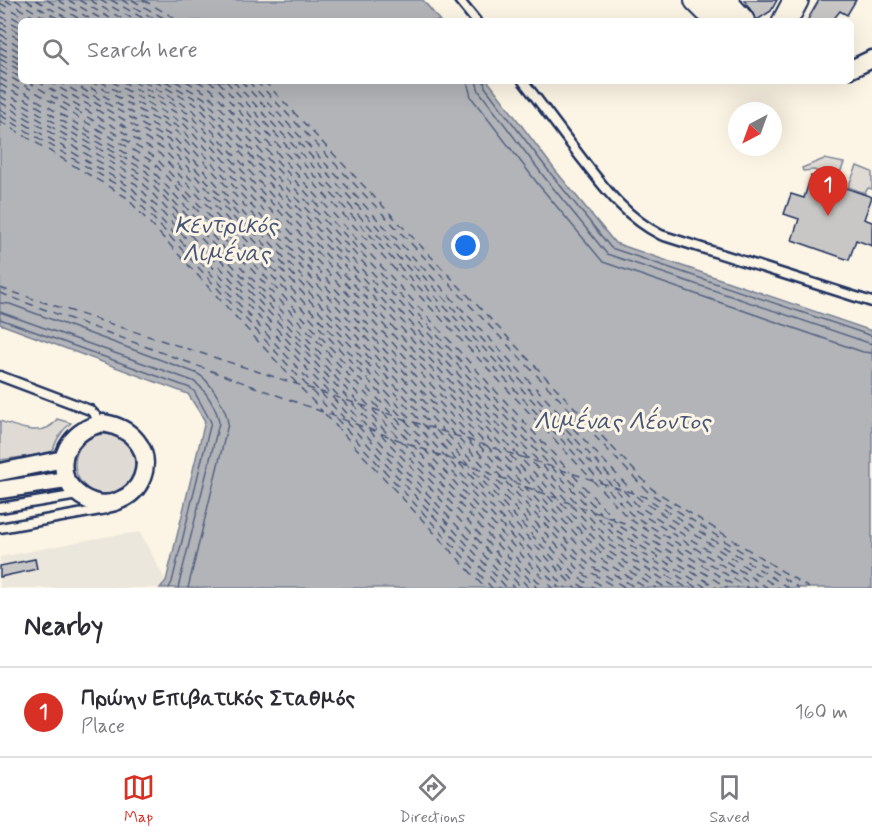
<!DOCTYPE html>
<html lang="en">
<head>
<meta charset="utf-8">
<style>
  body { margin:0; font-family:Mynerve,sans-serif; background:#f2f2f3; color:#2b2b33 }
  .compass { position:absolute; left:728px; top:102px; width:54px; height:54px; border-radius:50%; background:#fff; box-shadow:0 6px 24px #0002; rotate:221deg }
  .you { position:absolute; left:466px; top:246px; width:21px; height:21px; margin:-15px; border:4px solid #fff; border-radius:50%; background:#1a73e8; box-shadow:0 0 0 9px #1a73e833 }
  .badge { display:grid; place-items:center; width:39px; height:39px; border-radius:50%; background:#d93025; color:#fff; font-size:20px; font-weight:700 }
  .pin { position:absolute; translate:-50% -50px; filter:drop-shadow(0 2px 3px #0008) }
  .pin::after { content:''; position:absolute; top:32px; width:21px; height:18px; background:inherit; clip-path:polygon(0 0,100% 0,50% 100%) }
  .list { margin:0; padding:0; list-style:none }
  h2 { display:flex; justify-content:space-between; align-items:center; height:78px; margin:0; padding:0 24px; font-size:26px }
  h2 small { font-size:20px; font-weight:400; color:#7c7c81 }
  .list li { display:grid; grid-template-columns:39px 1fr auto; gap:18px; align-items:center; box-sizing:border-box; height:90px; padding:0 24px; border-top:2px solid #e1e1e2 }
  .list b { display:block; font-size:22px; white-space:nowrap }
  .list p { margin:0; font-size:20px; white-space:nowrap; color:#7c7c81 }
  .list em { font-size:20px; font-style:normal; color:#7c7c81 }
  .icon { flex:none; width:33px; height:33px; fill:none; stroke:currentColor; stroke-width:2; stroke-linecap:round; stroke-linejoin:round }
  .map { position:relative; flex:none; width:872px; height:588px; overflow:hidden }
  .search { position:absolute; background:#fff; box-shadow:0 6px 24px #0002; left:18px; right:18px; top:18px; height:66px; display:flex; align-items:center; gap:15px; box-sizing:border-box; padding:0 21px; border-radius:9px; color:#7c7c81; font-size:22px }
  .sheet { height:168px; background:#fff }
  nav { display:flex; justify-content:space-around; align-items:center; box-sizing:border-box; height:84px; border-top:2px solid #e1e1e2; background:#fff; font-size:16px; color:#7c7c81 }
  nav a { display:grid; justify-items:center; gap:3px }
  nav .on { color:#d93025 }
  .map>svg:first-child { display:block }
</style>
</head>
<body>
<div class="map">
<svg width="872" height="588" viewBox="0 0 872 588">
  <rect width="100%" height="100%" fill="#fcf5e5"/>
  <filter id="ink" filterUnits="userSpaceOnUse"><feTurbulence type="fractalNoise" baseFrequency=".0167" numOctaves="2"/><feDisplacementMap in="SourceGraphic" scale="12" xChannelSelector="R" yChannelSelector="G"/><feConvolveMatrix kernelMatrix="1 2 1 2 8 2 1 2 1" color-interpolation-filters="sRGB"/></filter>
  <g filter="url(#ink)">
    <path fill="#ece7dc" d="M140,532L166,581L160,588H0V557L103,537Z"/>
    <path fill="#dfdbd4" stroke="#7d8599" stroke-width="1.5" d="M824,159L844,163L836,183L822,178V173L814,170L803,171L802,168Z
      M857,166L872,172V189L868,188L865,193L848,187Z
      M57,419L71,423C62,430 54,442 53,453L0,460V421C17,427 45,439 57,419Z
      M75 464a30 30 0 1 1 60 0a30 30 0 1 1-60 0Z"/>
    <path fill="#b2b4b8" stroke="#767f94" stroke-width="1.5" d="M0,0H423L440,21H21V81H488L555,170L615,243L872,331V588H160L166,581L205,421L188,394L0,324Z"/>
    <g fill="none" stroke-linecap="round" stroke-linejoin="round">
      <path stroke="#576482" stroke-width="1.5" d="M467,81L471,97L538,184L603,262L863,352L872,353
        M476,81L479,91L545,178L607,254L872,344
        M484,81L485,87L551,174L611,248L872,336
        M0,303L10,304L196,373C210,379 227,409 228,424L188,588
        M0,312L193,381C204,387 218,410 219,423L178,588
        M0,319L190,388L194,391L211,422L172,582L169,588"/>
      <path stroke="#485779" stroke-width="1.5" stroke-dasharray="8 6" stroke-linecap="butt" d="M5,0L41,21
        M15,0L51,21
        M26,0L62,21
        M36,0L72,21
        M47,0L83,21
        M58,0L94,21
        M68,0L105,21
        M79,0L115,21
        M90,0L126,21
        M100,0L137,21
        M111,0L148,21
        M122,0L158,21
        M132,0L169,21
        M143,0L180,21
        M0,3L30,21
        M0,10L21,22
        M0,16L21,28
        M0,22L21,34
        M0,28L21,40
        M0,34L21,47
        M0,40L21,53
        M0,47L21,59
        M0,53L21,65
        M0,59L21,71
        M0,65L21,78
        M0,71L153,162L544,588
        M0,78L149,167L370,407
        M27,81L156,158L552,588
        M37,81L160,154L402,417
        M48,81L163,149L566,588
        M58,81L167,145L456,460
        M69,81L170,141L433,427
        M79,81L173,137L444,431
        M90,81L177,132L582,573L605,588
        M100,81L180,128L586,569L616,588
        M111,81L184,124L475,441
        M122,81L187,119L593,561L636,588
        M133,81L191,115L596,556L646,588
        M143,81L194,111L507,451
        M154,81L198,106L603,548L666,588
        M165,81L201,102L607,544L677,588
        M175,81L204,98L538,461
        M186,81L208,94L614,535L697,588
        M197,81L211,89L617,531L707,588
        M208,81L215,85L570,472
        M218,81L628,518L738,588
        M226,81L631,514L748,588
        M233,81L635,510L758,588
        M241,81L638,506L768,588
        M248,81L633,492
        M256,81L649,493L799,588
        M264,81L652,489L809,588
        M0,84L146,171L359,403
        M0,90L143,175L522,588
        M0,96L139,179L366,426
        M0,102L136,184L329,393
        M0,109L132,188L318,390
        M0,115L129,192L333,414
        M0,121L126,197L322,411
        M0,288L645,497L789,588
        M0,293L624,523L728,588
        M321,393L344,418
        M332,397L355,422
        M362,406L529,588
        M373,410L537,588
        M325,414L485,588
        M336,418L492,588
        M405,420L559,588
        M347,422L500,588
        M358,426L507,588
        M369,430L514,588
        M436,430L575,582L585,588
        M447,434L579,578L595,588
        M479,445L589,565L626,588
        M510,455L600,552L656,588
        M459,463L575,588
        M542,465L610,540L687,588
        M573,475L621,527L717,588
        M636,496L642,501L779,588"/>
    </g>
    <path fill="#c8c7c6" stroke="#1b2f5e" stroke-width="1.5" d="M744,0H777L771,11L757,20Z
      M819,0H856L847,15L840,11L832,21H807Z
      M811,176L872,197L864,219L872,222V246L856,240L849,260L792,240L799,219L784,214L791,194L804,198Z
      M35,559L37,569L0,577V566Z"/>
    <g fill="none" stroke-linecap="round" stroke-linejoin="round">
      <defs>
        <path id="lane" d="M459,0L476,21
          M523,81C542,105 560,130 579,155C603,186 625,217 661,235L872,302
          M0,376L90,410L103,423
          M0,508L78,495
          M0,528L106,509"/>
        <path id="street" d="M851,69L872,59
          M103,423C130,427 153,449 142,478C138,488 130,496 120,500C103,509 83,501 71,487C71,486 66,481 66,480C56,450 76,429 103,423Z
          M0,472L64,459
          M0,490L66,480"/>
        <path id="secondary" d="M697,0L718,21
          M723,0L742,21
          M785,21L796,0"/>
      </defs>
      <use href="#lane" stroke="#1b2f5e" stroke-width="13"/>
      <use href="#street" stroke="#1b2f5e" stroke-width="21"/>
      <use href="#secondary" stroke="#1b2f5e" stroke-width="28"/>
      <use href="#lane" stroke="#fcf5e5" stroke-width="8"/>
      <use href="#street" stroke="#fcf5e5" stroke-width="16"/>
      <use href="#secondary" stroke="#fcf5e5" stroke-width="24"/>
    </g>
  </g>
  <g text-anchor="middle" stroke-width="6" stroke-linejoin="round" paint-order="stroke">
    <g font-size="24" font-style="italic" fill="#485779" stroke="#fcf5e5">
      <text x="226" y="233">Κεντρικός<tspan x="226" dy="28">Λιμένας</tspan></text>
      <text x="622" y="429">Λιμένας Λέοντος</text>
    </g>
  </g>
</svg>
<svg class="compass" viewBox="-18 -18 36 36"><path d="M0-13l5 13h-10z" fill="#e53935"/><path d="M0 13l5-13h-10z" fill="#7c7c81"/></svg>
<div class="you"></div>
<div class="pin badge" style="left:828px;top:216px">1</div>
<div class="search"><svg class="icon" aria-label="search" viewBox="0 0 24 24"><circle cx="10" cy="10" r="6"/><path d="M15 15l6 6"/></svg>Search here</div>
</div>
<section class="sheet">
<h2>Nearby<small></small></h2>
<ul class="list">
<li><span class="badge">1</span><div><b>Πρώην Επιβατικός Σταθμός</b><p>Place</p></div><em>160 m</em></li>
</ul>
</section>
<nav>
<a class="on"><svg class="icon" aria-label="map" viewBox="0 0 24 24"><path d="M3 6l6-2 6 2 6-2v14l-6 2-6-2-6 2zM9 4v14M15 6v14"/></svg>Map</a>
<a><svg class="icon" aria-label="directions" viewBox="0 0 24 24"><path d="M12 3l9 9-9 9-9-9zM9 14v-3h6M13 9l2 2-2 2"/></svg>Directions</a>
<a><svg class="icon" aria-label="saved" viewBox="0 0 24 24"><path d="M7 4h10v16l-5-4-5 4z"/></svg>Saved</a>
</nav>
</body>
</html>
